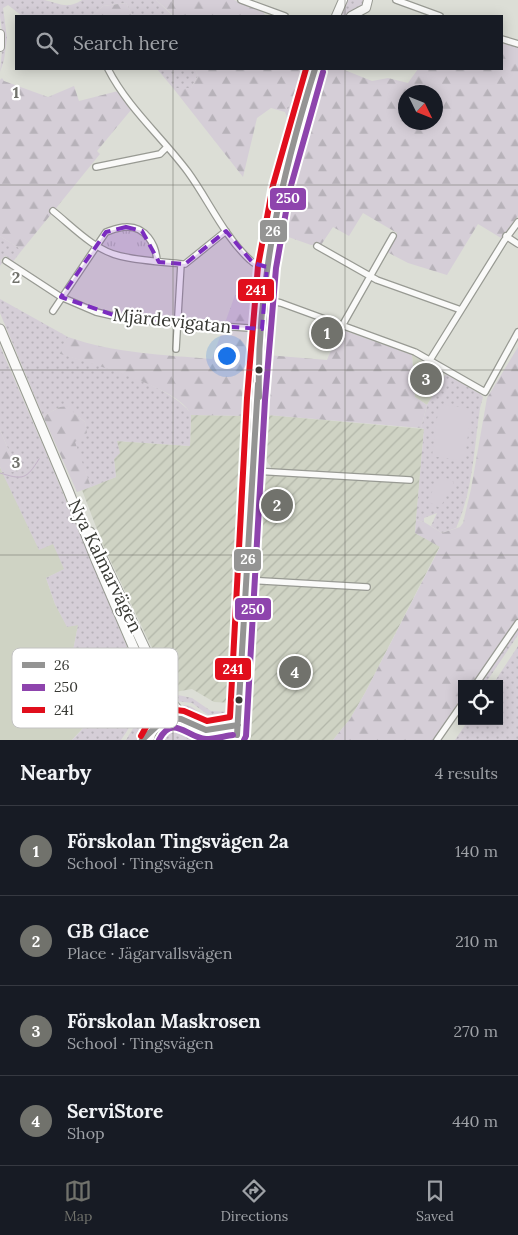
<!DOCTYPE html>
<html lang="en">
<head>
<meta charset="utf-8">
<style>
  body { margin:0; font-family:Lora,serif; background:#20242c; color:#f1f3f6 }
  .controls { position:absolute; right:15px; bottom:15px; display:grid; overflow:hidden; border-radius:0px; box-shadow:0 2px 12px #0003 }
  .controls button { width:45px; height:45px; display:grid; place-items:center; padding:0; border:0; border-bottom:1px solid #363941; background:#171b24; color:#f1f3f6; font:25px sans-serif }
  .compass { position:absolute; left:398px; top:85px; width:45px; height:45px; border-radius:50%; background:#171b24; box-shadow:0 2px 12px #0003; rotate:133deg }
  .you { position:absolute; left:226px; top:355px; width:18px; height:18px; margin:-12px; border:4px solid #fff; border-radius:50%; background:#1a73e8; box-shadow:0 0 0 8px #1a73e833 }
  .badge { display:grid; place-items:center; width:32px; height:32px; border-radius:50%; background:#71726c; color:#fff; font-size:16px; font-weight:700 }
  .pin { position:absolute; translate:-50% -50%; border:2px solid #fff; box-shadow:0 1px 5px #0006 }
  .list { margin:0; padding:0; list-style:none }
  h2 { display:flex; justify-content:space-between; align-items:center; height:65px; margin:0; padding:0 20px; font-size:21px }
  h2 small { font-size:16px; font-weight:400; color:#9ea1a6 }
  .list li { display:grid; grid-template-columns:32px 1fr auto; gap:15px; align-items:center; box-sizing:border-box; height:90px; padding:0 20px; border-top:1px solid #363941 }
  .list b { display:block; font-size:19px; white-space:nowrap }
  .list p { margin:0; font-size:16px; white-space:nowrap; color:#9ea1a6 }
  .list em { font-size:16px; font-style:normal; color:#9ea1a6 }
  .icon { flex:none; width:28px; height:28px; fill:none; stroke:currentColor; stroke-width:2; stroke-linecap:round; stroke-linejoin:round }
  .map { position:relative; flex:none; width:518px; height:740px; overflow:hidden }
  .search { position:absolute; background:#171b24; box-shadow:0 2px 12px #0003; left:15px; right:15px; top:15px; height:55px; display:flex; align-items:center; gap:12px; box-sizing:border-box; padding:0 18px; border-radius:0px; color:#9ea1a6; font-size:19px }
  .sheet { height:425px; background:#171b24 }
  nav { display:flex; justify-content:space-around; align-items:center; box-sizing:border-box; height:70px; border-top:1px solid #363941; background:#171b24; font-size:14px; color:#9ea1a6 }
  nav a { display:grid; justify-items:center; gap:2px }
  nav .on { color:#71726c }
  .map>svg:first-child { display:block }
</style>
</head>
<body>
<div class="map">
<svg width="518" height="740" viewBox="0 0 518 740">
  <defs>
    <pattern id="industrial-furrows" width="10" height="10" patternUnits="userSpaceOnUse" patternTransform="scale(1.25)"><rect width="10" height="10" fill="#cfd3c4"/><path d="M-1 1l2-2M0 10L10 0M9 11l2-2" fill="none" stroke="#b2b6a9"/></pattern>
    <pattern id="grass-dots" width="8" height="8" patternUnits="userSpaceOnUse" patternTransform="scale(1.25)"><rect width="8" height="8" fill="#d5ced7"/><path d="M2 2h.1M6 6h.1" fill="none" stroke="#b7b2b9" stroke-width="1.8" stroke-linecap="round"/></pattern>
    <pattern id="forest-firs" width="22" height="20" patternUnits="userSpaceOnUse" patternTransform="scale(1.25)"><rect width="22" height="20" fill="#d5ced7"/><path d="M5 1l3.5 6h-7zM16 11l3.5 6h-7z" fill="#b7b2b9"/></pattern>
    <pattern id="park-tufts" width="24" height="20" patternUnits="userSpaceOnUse" patternTransform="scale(1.25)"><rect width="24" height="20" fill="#d5ced7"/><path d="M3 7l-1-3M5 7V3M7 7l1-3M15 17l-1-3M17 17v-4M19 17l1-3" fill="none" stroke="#b7b2b9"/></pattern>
  </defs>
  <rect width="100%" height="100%" fill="#dcded6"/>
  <path fill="#cfd3c4" d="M412,355L439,370L435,377L442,381L427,405L415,397Z
    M0,467L39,549L53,543L65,569L46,578L55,604L67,626L78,625L73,651L86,671L93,698L91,713L87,721L83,728L72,740H0Z"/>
  <path fill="url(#industrial-furrows)" d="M191,415L252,416L233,703L214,702L192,689L175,692L162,669L103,545L82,490L116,477L114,459L117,441L190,446Z
    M268,415L424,429L415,533L440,546L365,693L350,719L333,740H247L253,618L259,603L263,483L267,476L270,475L271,467L265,459Z"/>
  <path fill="url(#grass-dots)" d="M0,0C12,0 34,0 44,0C59,3 67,10 82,0H156L172,15V16H133L126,3L103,6L92,16H22L8,5L3,8L7,38L4,60L0,72L3,39L0,16Z
    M346,0H366L361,9L344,16H339Z
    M157,69H195L198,76L191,88H173Z
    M302,69H313L292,131L285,112L302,78Z
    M0,236L22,250L12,263L8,257L5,256L1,260L2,263L0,266Z
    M0,299L68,337L59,353C98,366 164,381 191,413L190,446L117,441L120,453L114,459L116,477L91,487L74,442L86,433L85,422L75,414L60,407L43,416L0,313Z
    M0,346L47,455L142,683L154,705C131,717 135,721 121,740H72C104,712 94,682 73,651L78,625L67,627L55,604L46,578L64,569L53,544L39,550L2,472H18L0,430Z
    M446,374L480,394L483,397L480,408C474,448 473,491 456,528L442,533L431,526L437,513L424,518V522L416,520L424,429L421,428L427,405Z
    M518,627V635L485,684H479Z
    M518,646V740H455L468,721H499V684H493Z
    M178,695L192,698L211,711L230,712L208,715L192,703L176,701L174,697Z
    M184,705C195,705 198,715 208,718C216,720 227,715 236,714C230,730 205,730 193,720C188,717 185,712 181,708Z
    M151,711L152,714L157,713L154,724L140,740H126L138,720Z
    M171,723C184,723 192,728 196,740H155L160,730Z"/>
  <path fill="url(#forest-firs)" fill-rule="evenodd" d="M156,0H234L262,11L266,16H172V14Z
    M126,3L133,16H92L103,6Z
    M502,41L518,46V216L501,238L478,224L447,275L408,263L387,252L397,233L363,213L349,236L333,227L321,245H311L277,233L296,146L321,69H342L372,81L388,78L408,83L418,69H502ZM406,92H436V122H406Z
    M195,69H302V78L285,112L271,108L257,118L243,177L173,88H191L198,76Z
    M2,78L4,81L48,97L74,86L79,101L118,91L131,110L97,151L100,154L22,250L0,236V80Z
    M235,295L259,298L252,416L191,415C183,388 85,362 58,353L68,337C114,353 163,355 212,359Z
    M340,329L412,355L415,397L427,405L421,428L268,415L267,355L327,360Z
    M518,347V620L474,684H462V701L435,740H333L350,719L365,693L440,547L415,533L416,520L424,522L442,533L460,527L463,523L471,489L487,398Z
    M69,406L75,414L85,422L87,433L75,442L91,487L77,492L43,416L60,407Z
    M0,430L18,472H2L0,467Z"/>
  <path fill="url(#park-tufts)" d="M123,229C146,235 148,236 154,258L121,255L101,244L108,233Z"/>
  <path fill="#d5ced7" d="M439,404L472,409L464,461L432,456Z
    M441,475L454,482L440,508L427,501Z"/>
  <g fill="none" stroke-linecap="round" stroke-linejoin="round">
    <path stroke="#c3b3c8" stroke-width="1" d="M0,473C23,480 26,480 39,459"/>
    <defs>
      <path id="street" d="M241,0L285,16
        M396,0L440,16
        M502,39L518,44
        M108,69C128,108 162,137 188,172C209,201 224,236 250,260C255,265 261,266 267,267
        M96,167L160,154L167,147
        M53,211C73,227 94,250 120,256C141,261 163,262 185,264L226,231
        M506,236L518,244
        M317,246L377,280L461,310
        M6,261L61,297L96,312L131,320L262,329
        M264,299L281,303L415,352L485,392L518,332
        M53,311L106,232C112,230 119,227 126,227C145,226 156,244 157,261
        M342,326L393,236
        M176,349L181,264
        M430,360L504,241L518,222
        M253,471L410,480
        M246,580L367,587
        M476,684L518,623
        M437,740L462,704"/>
      <path id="secondary" d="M336,16L343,0
        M351,16L366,8L368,0
        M0,34V47
        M258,388C258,365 261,342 262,319C269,233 288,150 315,69
        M194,725C209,733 222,729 238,725
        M142,740L153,730
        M214,740L224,735H237
        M237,740L254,454L256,399L258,384"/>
      <path id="primary" d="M0,329L68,490L96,560L159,707L160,723
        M90,532L163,687L173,704L186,720
        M149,740C155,710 194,711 201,740"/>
    </defs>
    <use href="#street" stroke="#989a93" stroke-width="8"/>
    <use href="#secondary" stroke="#989a93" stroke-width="10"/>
    <use href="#primary" stroke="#989a93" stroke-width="11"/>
    <use href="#street" stroke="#fafaf9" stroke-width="5.5"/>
    <use href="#secondary" stroke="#fafaf9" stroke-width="8"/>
    <use href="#primary" stroke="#fafaf9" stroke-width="9"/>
    <defs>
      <path id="bus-1" d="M259,397C256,286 282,174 315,69
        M237,735L258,384
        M142,740L160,723L170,718L181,719L206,730L238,725"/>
      <path id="bus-2" d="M159,740C173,713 187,738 206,739C214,739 225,736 233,735
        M244,740L246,736L265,400L276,268L290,189L323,72"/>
      <path id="bus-3" d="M141,736L150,720L168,709L184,711L207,721L230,717L247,398L258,266L273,185L306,69"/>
    </defs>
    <use href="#bus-1" stroke="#fff" stroke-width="10"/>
    <use href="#bus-2" stroke="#fff" stroke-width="10"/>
    <use href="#bus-3" stroke="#fff" stroke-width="10"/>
    <use href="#bus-1" stroke="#949493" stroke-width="6"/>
    <use href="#bus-2" stroke="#8e44ad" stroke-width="6"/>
    <use href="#bus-3" stroke="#e10e1c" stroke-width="6"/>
  </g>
  <path fill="#7b2cbf" fill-opacity="0.2" stroke="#7b2cbf" stroke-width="4" stroke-dasharray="10 6" stroke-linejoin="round" d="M126,227L142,231L159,262L185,264L226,231L253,263L267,267L262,329L128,320L61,297L106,232Z"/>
  <path fill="none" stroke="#71726c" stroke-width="1" stroke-opacity="0.55" d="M173,0V16M345,0V16M173,69V740M345,69V740M0,185H518M0,370H518M0,555H518"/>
  <g fill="#373833" stroke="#fff" stroke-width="2">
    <circle cx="259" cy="370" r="4.5"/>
    <circle cx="239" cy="700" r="4.5"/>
  </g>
  <g text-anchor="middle" stroke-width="4.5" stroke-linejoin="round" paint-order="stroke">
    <g font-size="18" fill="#373833" stroke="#fff">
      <text transform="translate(172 321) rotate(6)" y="6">Mjärdevigatan</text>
      <text transform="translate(105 566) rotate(64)" y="6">Nya Kalmarvägen</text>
    </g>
  </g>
  <rect x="12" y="648" width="166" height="80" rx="8" fill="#fff" stroke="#c3c3c2" stroke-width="1"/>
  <rect x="22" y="662" width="23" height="6" fill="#949493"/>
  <rect x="22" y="684" width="23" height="7" fill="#8e44ad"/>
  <rect x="22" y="707" width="23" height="6" fill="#e10e1c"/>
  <g font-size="14" fill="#373833">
    <text x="54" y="670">26</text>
    <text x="54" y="692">250</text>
    <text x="54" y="715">241</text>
  </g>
  <g font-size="16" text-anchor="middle" font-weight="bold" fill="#71726c" stroke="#fff" stroke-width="4.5" stroke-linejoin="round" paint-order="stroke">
    <text x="16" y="98">1</text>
    <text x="16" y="283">2</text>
    <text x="16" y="468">3</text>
  </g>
  <g stroke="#fff" stroke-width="2">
    <rect x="269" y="187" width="38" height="24" rx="5" fill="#8e44ad"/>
    <rect x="259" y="219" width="29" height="24" rx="5" fill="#949493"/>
    <rect x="237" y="278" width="38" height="24" rx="5" fill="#e10e1c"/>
    <rect x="233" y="548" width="29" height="24" rx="5" fill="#949493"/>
    <rect x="234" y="597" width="38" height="24" rx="5" fill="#8e44ad"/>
    <rect x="214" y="657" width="38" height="24" rx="5" fill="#e10e1c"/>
  </g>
  <g font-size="14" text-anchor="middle" font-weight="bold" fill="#fff">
    <text x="288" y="203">250</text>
    <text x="273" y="236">26</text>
    <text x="256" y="295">241</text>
    <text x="248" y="564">26</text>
    <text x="253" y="614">250</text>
    <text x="233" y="674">241</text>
  </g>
</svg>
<div class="controls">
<button><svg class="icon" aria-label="locate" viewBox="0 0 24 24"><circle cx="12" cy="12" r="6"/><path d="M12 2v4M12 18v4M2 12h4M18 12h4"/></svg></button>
</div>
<svg class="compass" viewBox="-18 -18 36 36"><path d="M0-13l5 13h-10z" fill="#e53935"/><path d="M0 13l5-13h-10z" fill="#9ea1a6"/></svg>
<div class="you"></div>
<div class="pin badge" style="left:327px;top:333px">1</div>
<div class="pin badge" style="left:277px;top:505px">2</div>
<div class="pin badge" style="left:426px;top:379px">3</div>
<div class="pin badge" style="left:295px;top:672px">4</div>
<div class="search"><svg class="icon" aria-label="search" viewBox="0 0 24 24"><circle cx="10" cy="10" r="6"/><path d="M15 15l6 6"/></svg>Search here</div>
</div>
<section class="sheet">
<h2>Nearby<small>4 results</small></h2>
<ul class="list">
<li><span class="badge">1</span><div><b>Förskolan Tingsvägen 2a</b><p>School · Tingsvägen</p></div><em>140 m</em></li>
<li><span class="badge">2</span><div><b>GB Glace</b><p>Place · Jägarvallsvägen</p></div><em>210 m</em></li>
<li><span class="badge">3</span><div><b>Förskolan Maskrosen</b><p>School · Tingsvägen</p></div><em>270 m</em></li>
<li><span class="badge">4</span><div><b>ServiStore</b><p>Shop</p></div><em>440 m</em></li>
</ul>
</section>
<nav>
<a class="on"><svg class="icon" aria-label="map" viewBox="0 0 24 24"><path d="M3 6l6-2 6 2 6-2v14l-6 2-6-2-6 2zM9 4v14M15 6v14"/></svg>Map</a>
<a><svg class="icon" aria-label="directions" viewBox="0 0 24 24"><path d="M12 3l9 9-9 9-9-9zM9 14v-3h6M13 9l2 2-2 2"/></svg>Directions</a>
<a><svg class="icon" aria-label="saved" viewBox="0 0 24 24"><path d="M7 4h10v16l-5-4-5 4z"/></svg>Saved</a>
</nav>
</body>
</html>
